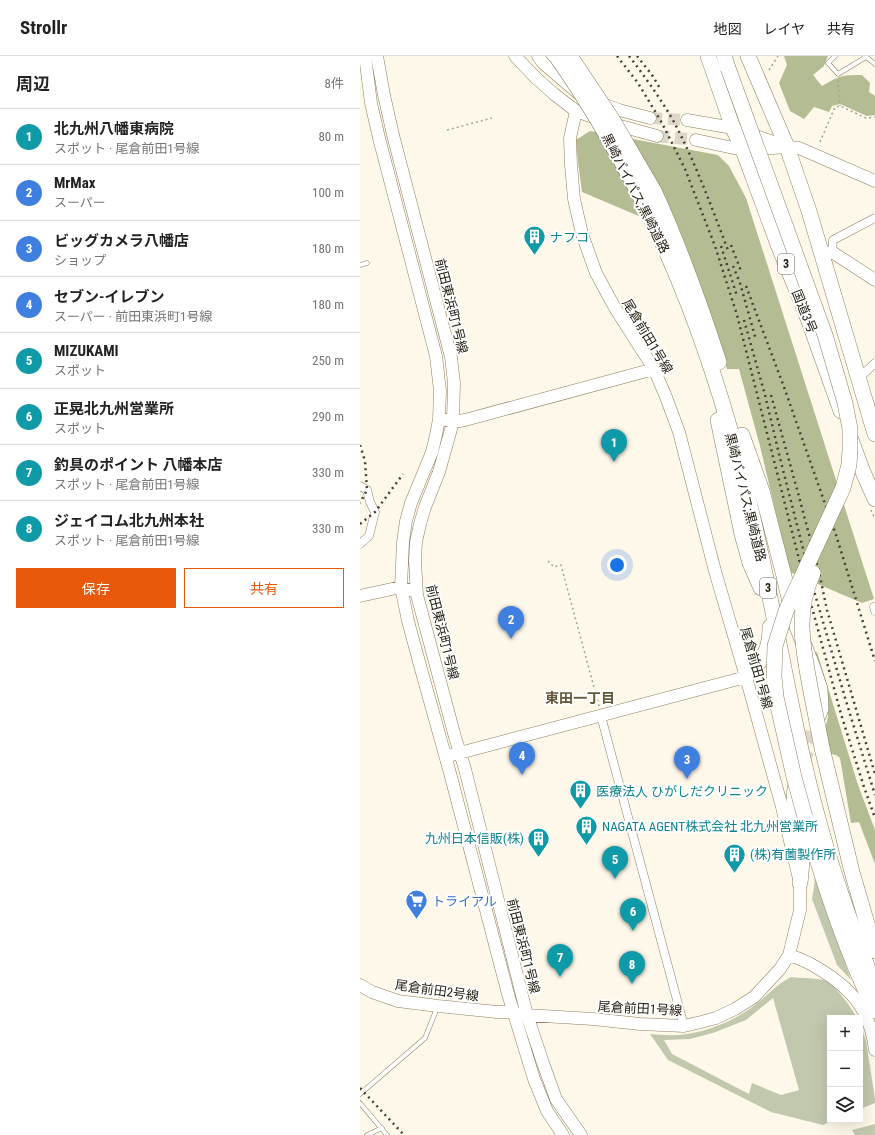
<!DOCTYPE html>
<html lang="ja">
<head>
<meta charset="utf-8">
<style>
  body { margin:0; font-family:"Roboto Condensed","Noto Sans JP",sans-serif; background:#f2f2f2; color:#222 }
  .controls { position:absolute; right:12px; bottom:12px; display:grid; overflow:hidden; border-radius:0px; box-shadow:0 4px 16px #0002 }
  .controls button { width:36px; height:36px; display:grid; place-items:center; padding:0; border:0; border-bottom:1px solid #e0e0e0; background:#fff; color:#222; font:20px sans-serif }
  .you { position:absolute; left:257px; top:509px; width:14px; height:14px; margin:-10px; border:3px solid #fff; border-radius:50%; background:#1a73e8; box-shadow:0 0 0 6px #1a73e833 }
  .badge { display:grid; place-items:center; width:26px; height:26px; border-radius:50%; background:#ea580c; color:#fff; font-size:13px; font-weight:700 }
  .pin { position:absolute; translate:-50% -33px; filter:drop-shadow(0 1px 2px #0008) }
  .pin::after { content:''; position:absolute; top:21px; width:14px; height:12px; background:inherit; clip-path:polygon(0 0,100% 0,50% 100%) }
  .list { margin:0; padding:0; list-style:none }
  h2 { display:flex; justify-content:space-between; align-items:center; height:52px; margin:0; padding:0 16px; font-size:17px }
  h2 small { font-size:13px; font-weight:400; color:#767676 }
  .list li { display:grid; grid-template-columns:26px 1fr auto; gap:12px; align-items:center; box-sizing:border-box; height:56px; padding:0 16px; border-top:1px solid #e0e0e0 }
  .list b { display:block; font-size:15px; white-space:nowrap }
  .list p { margin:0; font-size:13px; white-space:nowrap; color:#767676 }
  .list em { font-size:13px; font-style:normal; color:#767676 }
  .actions { display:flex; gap:8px; padding:12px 16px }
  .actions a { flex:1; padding:9px 0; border:1px solid #ea580c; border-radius:0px; text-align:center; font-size:14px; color:#ea580c }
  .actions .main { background:#ea580c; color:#fff }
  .icon { flex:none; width:22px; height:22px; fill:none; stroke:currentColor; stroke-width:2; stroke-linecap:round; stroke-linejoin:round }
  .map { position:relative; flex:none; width:515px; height:1079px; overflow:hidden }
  header { display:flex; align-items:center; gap:24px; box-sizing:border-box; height:56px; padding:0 20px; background:#fff; border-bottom:1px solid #e0e0e0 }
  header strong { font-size:19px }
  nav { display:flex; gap:22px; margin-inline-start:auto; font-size:14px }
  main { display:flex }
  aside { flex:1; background:#fff }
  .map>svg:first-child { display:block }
</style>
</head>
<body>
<header>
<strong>Strollr</strong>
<nav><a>地図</a><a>レイヤ</a><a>共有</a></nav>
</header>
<main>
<aside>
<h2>周辺<small>8件</small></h2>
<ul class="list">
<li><span class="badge" style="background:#0f9aa8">1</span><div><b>北九州八幡東病院</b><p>スポット · 尾倉前田1号線</p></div><em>80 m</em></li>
<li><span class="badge" style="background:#3f7fe0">2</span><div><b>MrMax</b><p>スーパー</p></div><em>100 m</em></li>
<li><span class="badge" style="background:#3f7fe0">3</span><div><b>ビッグカメラ八幡店</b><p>ショップ</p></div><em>180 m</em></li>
<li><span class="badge" style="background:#3f7fe0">4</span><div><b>セブン-イレブン</b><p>スーパー · 前田東浜町1号線</p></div><em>180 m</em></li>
<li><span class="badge" style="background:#0f9aa8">5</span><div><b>MIZUKAMI</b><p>スポット</p></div><em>250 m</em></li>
<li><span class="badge" style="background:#0f9aa8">6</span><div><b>正晃北九州営業所</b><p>スポット</p></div><em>290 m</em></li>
<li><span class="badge" style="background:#0f9aa8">7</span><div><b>釣具のポイント 八幡本店</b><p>スポット · 尾倉前田1号線</p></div><em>330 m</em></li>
<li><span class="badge" style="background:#0f9aa8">8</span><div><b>ジェイコム北九州本社</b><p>スポット · 尾倉前田1号線</p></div><em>330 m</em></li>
</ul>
<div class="actions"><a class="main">保存</a><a>共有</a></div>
</aside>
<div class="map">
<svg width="515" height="1079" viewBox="0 0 515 1079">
  <rect width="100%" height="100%" fill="#fef8ea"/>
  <path fill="#c2c8ae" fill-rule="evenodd" d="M455,819L491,924L477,909L452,843L454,831Z
    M431,921C439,922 461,922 466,925C477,931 491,951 497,962H470V1064H475L463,1069L411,1056L308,1004L290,978C302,979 315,980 327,978C352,974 375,964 395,949C407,940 417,928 431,921ZM413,942L439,1034L421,1039L392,1027L389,1038L312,998L304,984L330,983L353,977L386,964Z
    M500,968L506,985L515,1043V1047L500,1053Z
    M515,1068V1079H495L492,1074Z"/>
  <path fill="#b3bc93" d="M424,0H468L464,10L453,19L462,30C479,20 482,19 502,19L510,27L509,36L515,40V59L507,60L480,48L472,50L469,56L454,51L444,63L430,55L419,27L427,9Z
    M230,75L358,99L369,110L386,142L514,543L502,547L430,516L400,390L379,313H367L321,178L222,136L218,106L216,84Z
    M457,596L498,729L515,774V808L499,766L491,767L480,702L476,699L471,698L465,673L468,661V641L453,597Z"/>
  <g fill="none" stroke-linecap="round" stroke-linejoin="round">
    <path stroke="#ddd7c9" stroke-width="12" stroke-dasharray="12 6" stroke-linecap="butt" d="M290,62L327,64
      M297,80L336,84"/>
    <path stroke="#ddd7c9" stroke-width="15" stroke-dasharray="15 8" stroke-linecap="butt" d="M442,709L453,676"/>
    <defs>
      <path id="lane" d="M475,0L468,7L478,18L506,1
        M505,0L515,8
        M0,209L7,207
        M0,1038L65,982L77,952
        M0,1047L27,1079
        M7,1079L22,1072"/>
      <path id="street" d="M472,196L473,184L515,162
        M499,322L515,307
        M0,430L7,434L10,446L15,456L9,480L0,488
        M515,551H514L515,555
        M241,660L324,970"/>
      <path id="secondary" d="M5,0L11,47L19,82L76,300L80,335L79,363L76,379L72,396L51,447L46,465L43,486L41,531L48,565L61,613L90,717L148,938L174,1023L187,1055L203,1079
        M17,0L24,39L33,79L91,301L94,327L93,366L79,416L65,451L60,468L56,486L55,505L57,539L95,681L105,713L167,959L183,1007L196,1043L221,1079
        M155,0L176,22L194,38L216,55L253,68L297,80
        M178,0L183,7L218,37
        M240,47L259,54L290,62
        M327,64L373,72L422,89
        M336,84L383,94L427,91L439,92L515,125
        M462,199L472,196L515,224
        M86,364L93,366L105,364L294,313
        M0,540L41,531L49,534
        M92,699L386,621
        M429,899C437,902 446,905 454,910C470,919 488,932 499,948C508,961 513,978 515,994
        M0,929L12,936L38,945L78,950L137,956H153L167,959L233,963L280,968L324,970L341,966L356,962L375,953L394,941L420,913L429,899L440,854V827L422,751L386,621L355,515L319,376L306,341L294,313L255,252L236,217L222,178L214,143L211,109L210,82L216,55"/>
      <path id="highway" d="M348,0L373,72L383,94L419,191L446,257L481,355
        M364,0L368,12
        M388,0L427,91L449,155L515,378
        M294,135C320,191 340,248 359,306
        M280,140C328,234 362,335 387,437C414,546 429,657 459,766C474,822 494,877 515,931
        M358,364L382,478L390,507L401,532
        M382,379L402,435L423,516L429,542L436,568L453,612L460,633L461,653L457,663
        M490,381L503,416L515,443
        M386,621C402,603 410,597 410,571
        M462,692L492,816L515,895
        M436,728C430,752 439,770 441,793C443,804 441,816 440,827
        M445,761C463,827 485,893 515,955"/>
    </defs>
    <use href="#lane" stroke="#8d7e5f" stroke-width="5"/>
    <use href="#street" stroke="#8d7e5f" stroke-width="9"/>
    <use href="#secondary" stroke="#8d7e5f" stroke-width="13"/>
    <use href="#highway" stroke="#8d7e5f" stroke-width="16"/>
    <path stroke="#a8a295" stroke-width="1.5" stroke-dasharray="2 3" stroke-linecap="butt" d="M409,14L418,0
      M478,24L480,50
      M87,74L132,62
      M460,86L475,51L480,50L506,62L515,61
      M511,454L515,463
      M188,505L194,511L201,509L239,650"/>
    <use href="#lane" stroke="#fff" stroke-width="4"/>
    <use href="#street" stroke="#fff" stroke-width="8"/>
    <use href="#secondary" stroke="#fff" stroke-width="12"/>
    <use href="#highway" stroke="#fff" stroke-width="15"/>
    <path stroke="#484236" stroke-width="2.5" stroke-dasharray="2 4" stroke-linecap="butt" d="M257,0L278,27L302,67L325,113L355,190L377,259L442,515L481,658L504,731L515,762
      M269,0C285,21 301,43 314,66C336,108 352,152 369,197
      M277,0L292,19L301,34
      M371,189L381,215
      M361,190L377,240
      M373,210L380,227L396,284
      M386,230L424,331L476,479L515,605
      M384,264L405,339L420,402L452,528L486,645L515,739
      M411,339L438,437L459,516L467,554L515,718
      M0,389L5,405L7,434L0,447
      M0,468L15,456L43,418
      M0,1032L44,1079"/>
    <defs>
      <path id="highway-bridge" d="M196,0C228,45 255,92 280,140
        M210,0L252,63L294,135
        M368,12L465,279L485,347L490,373V394L489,409L483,432L426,555L415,590L414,620L416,641L434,721L445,761
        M453,517C436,554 442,587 449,625C453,647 458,670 462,692"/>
    </defs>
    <use href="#highway-bridge" stroke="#8d7e5f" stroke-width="16" stroke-linecap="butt"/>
    <use href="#highway-bridge" stroke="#fff" stroke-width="15"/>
  </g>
  <defs>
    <symbol id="building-pin" viewBox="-11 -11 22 30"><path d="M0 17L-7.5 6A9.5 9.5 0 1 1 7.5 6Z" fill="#0f9aa8" stroke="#fff"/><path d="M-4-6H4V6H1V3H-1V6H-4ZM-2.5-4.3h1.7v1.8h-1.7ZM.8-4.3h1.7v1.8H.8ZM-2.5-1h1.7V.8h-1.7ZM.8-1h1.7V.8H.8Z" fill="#fff"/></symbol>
    <symbol id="supermarket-pin" viewBox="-11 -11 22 30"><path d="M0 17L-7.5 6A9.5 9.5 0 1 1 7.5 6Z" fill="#3f7fe0" stroke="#fff"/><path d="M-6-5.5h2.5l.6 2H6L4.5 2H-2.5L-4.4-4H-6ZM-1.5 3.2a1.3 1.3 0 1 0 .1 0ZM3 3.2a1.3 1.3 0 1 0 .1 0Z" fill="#fff"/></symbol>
  </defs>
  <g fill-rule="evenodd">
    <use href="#building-pin" x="162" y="168" width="25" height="34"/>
    <use href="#building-pin" x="208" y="722" width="25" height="34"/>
    <use href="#building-pin" x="214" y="758" width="25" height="34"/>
    <use href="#building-pin" x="166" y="770" width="25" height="34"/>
    <use href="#building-pin" x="362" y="786" width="25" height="34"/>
    <use href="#supermarket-pin" x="44" y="832" width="25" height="34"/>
  </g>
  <g text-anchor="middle" stroke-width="4" stroke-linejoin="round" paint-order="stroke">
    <g fill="#fff" stroke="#635f56" stroke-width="1">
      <rect x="418" y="198" width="16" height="20" rx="3"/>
      <rect x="400" y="522" width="16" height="20" rx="3"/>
    </g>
    <g font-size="12" font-weight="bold" fill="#201a0e">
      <text x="426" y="212">3</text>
      <text x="408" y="536">3</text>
    </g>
    <g font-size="13" fill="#201a0e" stroke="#fff">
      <text transform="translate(276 137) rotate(63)" y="5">黒崎バイパス;黒崎道路</text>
      <text transform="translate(92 250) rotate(76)" y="5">前田東浜町1号線</text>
      <text transform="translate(445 255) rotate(68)" y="5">国道3号</text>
      <text transform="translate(288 280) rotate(59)" y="5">尾倉前田1号線</text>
      <text transform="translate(386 441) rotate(76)" y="5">黒崎バイパス;黒崎道路</text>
      <text transform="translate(83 576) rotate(76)" y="5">前田東浜町1号線</text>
      <text transform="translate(397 612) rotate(74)" y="5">尾倉前田1号線</text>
      <text transform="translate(164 890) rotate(76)" y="5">前田東浜町1号線</text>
      <text transform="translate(77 934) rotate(8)" y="5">尾倉前田2号線</text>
      <text transform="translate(280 952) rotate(3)" y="5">尾倉前田1号線</text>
    </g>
    <g font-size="13" fill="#0d838f" stroke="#fff" text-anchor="start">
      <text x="190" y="186">ナフコ</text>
      <text x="236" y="740">医療法人 ひがしだクリニック</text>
      <text x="242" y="775">NAGATA AGENT株式会社 北九州営業所</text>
      <text x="164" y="787" text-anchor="end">九州日本信販(株)</text>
      <text x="390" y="803">(株)有薗製作所</text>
    </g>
    <g font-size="13" fill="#366cbe" stroke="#fff" text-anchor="start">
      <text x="72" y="850">トライアル</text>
    </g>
    <g font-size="14" font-weight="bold" fill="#645639" stroke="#fff">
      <text x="220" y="647">東田一丁目</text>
    </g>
  </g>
</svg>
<div class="controls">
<button>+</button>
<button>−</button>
<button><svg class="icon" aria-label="layers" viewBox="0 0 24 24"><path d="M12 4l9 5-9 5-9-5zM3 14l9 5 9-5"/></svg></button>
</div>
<div class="you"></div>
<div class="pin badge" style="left:254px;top:406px;background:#0f9aa8">1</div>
<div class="pin badge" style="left:151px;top:583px;background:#3f7fe0">2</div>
<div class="pin badge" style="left:327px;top:723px;background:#3f7fe0">3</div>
<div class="pin badge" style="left:162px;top:719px;background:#3f7fe0">4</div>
<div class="pin badge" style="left:255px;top:823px;background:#0f9aa8">5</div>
<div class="pin badge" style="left:273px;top:875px;background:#0f9aa8">6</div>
<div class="pin badge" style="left:200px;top:921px;background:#0f9aa8">7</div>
<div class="pin badge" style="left:272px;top:928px;background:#0f9aa8">8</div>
</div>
</main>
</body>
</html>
